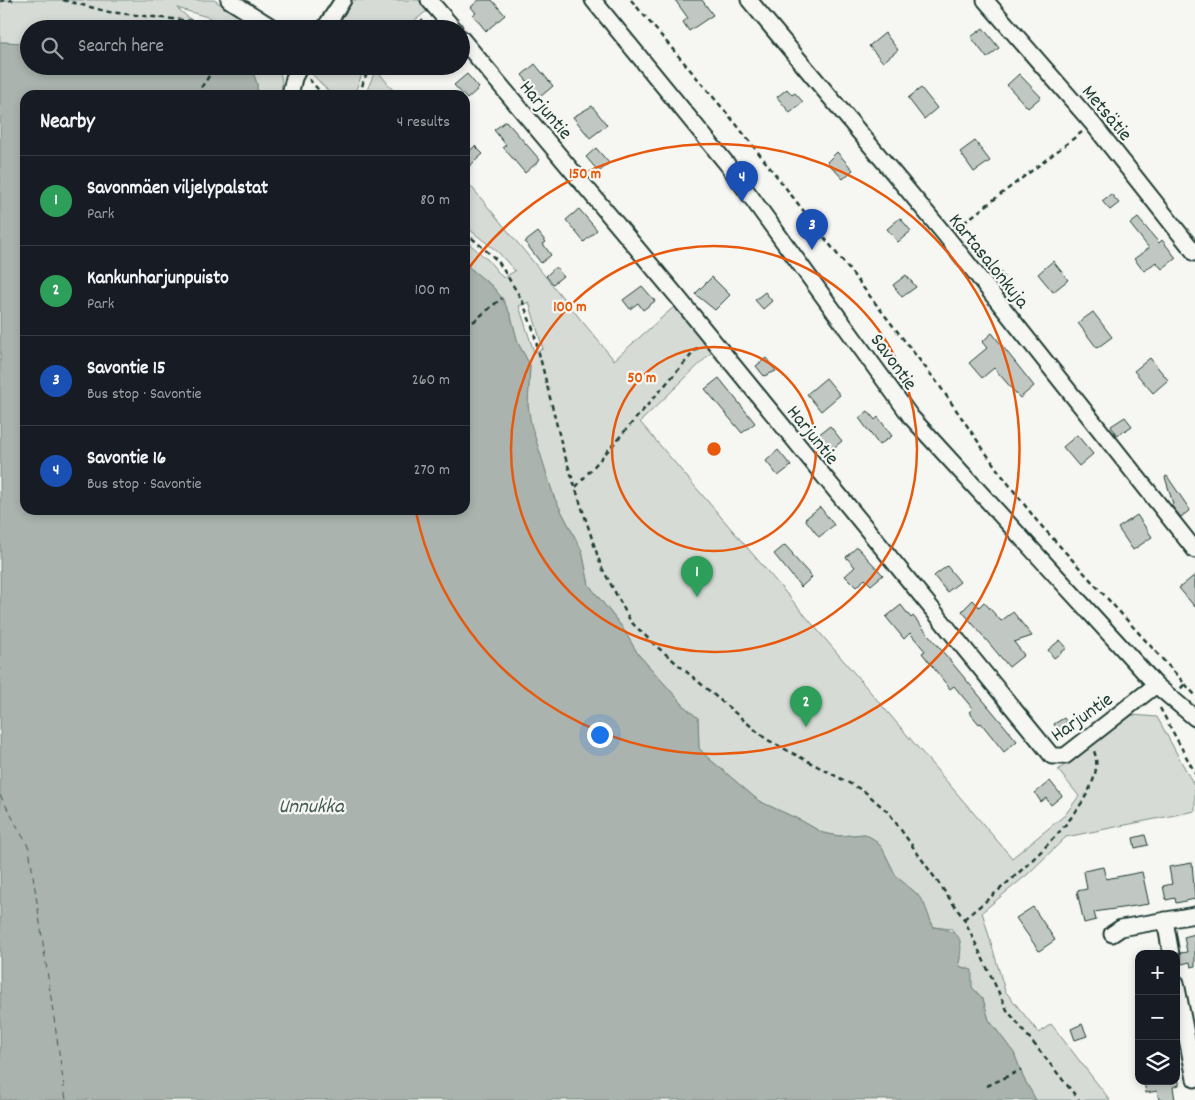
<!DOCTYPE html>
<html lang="en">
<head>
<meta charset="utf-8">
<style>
  body { margin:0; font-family:Dekko,sans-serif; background:#20242c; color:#f1f3f6 }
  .controls { position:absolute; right:15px; bottom:15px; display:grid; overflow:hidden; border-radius:10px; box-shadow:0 2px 8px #0003 }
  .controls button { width:45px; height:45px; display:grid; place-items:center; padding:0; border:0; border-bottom:1px solid #363941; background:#171b24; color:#f1f3f6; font:25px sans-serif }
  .you { position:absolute; left:599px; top:734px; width:18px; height:18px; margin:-12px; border:4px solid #fff; border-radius:50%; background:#1a73e8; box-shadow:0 0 0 8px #1a73e833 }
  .badge { display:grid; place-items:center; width:32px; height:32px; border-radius:50%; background:#0b8043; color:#fff; font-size:16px; font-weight:700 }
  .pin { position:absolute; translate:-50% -41px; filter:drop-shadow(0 1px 2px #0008) }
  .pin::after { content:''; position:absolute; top:26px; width:18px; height:15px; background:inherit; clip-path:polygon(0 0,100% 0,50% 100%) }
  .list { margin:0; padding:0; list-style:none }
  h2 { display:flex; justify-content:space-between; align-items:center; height:65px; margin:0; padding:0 20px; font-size:21px }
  h2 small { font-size:16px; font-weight:400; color:#9ea1a6 }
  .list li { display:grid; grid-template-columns:32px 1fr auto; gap:15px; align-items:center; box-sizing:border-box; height:90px; padding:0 20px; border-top:1px solid #363941 }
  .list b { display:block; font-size:19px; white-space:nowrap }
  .list p { margin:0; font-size:16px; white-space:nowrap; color:#9ea1a6 }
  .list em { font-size:16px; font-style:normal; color:#9ea1a6 }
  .icon { flex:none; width:28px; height:28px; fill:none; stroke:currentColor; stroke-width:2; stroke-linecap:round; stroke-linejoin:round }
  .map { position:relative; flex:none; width:1195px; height:1100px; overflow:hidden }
  .search { position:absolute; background:#171b24; box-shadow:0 2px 8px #0003; left:20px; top:20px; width:450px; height:55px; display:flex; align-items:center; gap:12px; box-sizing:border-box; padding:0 18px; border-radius:28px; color:#9ea1a6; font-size:19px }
  .panel { position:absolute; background:#171b24; box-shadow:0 2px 8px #0003; left:20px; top:90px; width:450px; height:425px; border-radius:15px }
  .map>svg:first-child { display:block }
</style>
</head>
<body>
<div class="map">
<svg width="1195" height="1100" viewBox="0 0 1195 1100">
  <rect width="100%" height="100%" fill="#f6f6f2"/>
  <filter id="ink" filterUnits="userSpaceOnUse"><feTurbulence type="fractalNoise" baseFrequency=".02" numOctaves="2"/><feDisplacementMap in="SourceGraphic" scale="10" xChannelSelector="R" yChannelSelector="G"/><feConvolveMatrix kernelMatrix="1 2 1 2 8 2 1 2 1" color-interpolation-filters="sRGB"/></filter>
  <g filter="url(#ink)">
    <path fill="#d6dbd6" stroke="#7a8c85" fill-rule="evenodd" d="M0,0H214L260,29H235L211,18L177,8L202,29H29V43L0,42Z
      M352,0H418L428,10L404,29H332Z
      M247,66H275C283,73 283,85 280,95H257V84L252,69Z
      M308,66H328L341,74L346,66H365L354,95H332L312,74Z
      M376,69L397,95H365Z
      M465,179L614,360L676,305L712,352L640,422L1012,858L1065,815L1079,796L1058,770L1132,715L1157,717L1195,787V811L1066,837L1028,874L982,912L1005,991L1039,1033L1051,1024L1110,1100H1036L1023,1077L1014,1053L989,1020L983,999L972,987L968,968L961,967L959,964L960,957L952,929L934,927L917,894L896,876L882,848L875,840L865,834L839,836L823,833L802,821L759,801L706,756L699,748L698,718L686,708L638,654L622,627L589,585L582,551L554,497L530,424L528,405L530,365L518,343L511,316L502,298L492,286L465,264V240L488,260L503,278L515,271L498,252L465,226ZM529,302L543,349L534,352L519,306Z"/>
    <path fill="#aab3ae" stroke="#72847d" d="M0,42L29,43V66H247L252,69L257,84V95H25V510H465V264L492,286L502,298L511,316L518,343L530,365L528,405L531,424L554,497L582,551L589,585L622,627L638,654L686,708L698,718L699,748L706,756L759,801L802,821L823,833L839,836L865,834L875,840L882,848L896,876L917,894L924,903L933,927C960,931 964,936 959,964L961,967L972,970V987L983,999L989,1020L1014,1053L1023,1077L1036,1100H0Z"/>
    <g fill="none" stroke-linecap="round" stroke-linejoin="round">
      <path stroke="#425a52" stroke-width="1" stroke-dasharray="6 5" stroke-linecap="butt" d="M0,795L29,848L66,1100"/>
    </g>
    <path fill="#c1c8c3" stroke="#1f3d34" d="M479,0H492L505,15L486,31L473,15L476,13L471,7Z
      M675,0H702L713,15L689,31L683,22L688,18Z
      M983,28L999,48L987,58L971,37Z
      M885,33L898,50L883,62L869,46Z
      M535,64L553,86L540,97L522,75Z
      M467,74L479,88L467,99L454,85Z
      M1019,74L1041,97L1028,108L1007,85Z
      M921,88L937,108L924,119L908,98Z
      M787,89L792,95L795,93L803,102L790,113L777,97Z
      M592,106L607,125L590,138L573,117Z
      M506,121L540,160L525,173L503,147L506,145L494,130Z
      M975,141L990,161L974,172L960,152Z
      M475,146L483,154L465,170V155Z
      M596,148L609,163L599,172L586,157Z
      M837,152L853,170L843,179L827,162Z
      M1111,194L1119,203L1110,210L1102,201Z
      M579,209L597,230L584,242L566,220Z
      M900,218L911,231L898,242L887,229Z
      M1138,218L1159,243L1162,240L1176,258L1162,269L1156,262L1144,271L1134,259L1149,248L1130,224Z
      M538,232L546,242L543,244L551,255L541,263L525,242Z
      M1053,261L1068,280L1053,292L1038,274Z
      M993,262L1004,277L996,283L984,269Z
      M556,267L563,276L553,284L546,276Z
      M906,275L916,287L902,297L893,285Z
      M712,277L730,295L715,310L695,294Z
      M642,286L655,301L643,310L638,303L630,309L623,300Z
      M765,292L772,301L763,309L755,300Z
      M1093,312L1112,337L1097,348L1078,323Z
      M992,333L1034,386L1020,398L994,368L982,378L969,363L987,348L982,342Z
      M766,358L776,371L764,376L756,366Z
      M1150,358L1168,380L1153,393L1134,371Z
      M719,378L755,423L742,433L705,389Z
      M826,378L840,395L821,411L807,394Z
      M868,411L875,420L878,417L892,436L879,445L859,418Z
      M1125,417L1132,426L1117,436L1111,426Z
      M830,426L842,441L831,450L826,445L822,448L814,438Z
      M1077,435L1093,454L1079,466L1063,447Z
      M778,450L791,466L778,476L766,461Z
      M1167,476L1190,510L1181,517L1171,505L1173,504L1165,477Z
      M820,507L834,525L819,537L805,519Z
      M1137,515L1152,537L1133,550L1118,528Z
      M785,545L793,554L792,555L812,577L801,587L774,554Z
      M857,547L883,575L871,585L865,579L856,587L845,576L855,567L846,557Z
      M947,566L960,582L947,592L934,576Z
      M1195,575V607L1179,588Z
      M973,600L979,607L984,602L1001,621L1013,612L1032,636L1014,642L1024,655L1009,667L962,611Z
      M901,605L911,618L913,616L1017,741L1004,752L981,723L979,724L969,712L973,709L954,686L950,689L922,653L925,651L910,633L904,639L886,617Z
      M1060,640L1067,648L1054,658L1048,650Z
      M1064,718L1071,728L1060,734L1054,724Z
      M1050,781L1062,796L1051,805L1046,798L1041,802L1035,793Z
      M1145,835L1148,845L1135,848L1133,838Z
      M1192,863L1195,899L1176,903L1175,898L1166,900L1163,886L1172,884L1169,867Z
      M1103,867L1106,879L1142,872L1149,904L1094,912L1096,920L1084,923L1077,891L1087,889L1084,871Z
      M1033,907L1055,940L1039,951L1016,918Z
      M1195,934V966L1191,967L1190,962L1182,964L1180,953L1187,952L1184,937Z
      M1082,1024L1087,1036L1075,1040L1071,1029Z
      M1144,1081H1179V1085L1173,1087L1175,1100H1159L1157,1091L1146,1093Z"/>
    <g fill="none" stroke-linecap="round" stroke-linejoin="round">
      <defs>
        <path id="minor" d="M229,0L275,29
          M429,0L454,29
          M593,0L727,164L911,417L1156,685L1195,718
          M749,0L946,236L1195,550
          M985,0L1093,124L1195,253
          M324,29L343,0
          M461,38L676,295L1052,756H1065L1156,685
          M290,95L294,78L300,66
          M1165,920L1171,954
          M1112,934L1121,928L1195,915
          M1176,983L1195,1079"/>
      </defs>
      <use href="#minor" stroke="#1f3d34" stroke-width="19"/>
      <path stroke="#1f3d34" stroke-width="2.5" stroke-dasharray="5 4" stroke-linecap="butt" d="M63,0L109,12L200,22L219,29
        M631,0L736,124L939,385L997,469L1037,521L1185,684L1180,689
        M0,1L13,0
        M412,29L426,18
        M309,79L323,95
        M196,95L216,66
        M360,95L364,79L371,66
        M957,228L1082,132
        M465,232L498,261L522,300L533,329L563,450L601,566L631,622L655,645L766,739L864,791L889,813L964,919L1007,1010L1079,1100
        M473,322L502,298
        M576,487L700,345
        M1185,684L1195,695
        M1160,708L1195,773
        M964,919C998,891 1114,800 1094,751
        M987,1086L1021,1070"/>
      <use href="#minor" stroke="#f6f6f2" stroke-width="15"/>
    </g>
  </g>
  <g fill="none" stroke="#e8590c" stroke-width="2.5">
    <circle cx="714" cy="449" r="102"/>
    <circle cx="714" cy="449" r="203"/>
    <path d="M466 272A305 305 0 1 1 416 512"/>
  </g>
  <g text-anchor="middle" stroke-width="4.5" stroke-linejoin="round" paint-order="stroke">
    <g font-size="20" fill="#1f3d34" stroke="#f6f6f2">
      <text transform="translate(547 109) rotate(50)" y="7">Harjuntie</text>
      <text transform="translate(1108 112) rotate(50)" y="7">Metsätie</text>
      <text transform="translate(990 260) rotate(51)" y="7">Kartasalonkuja</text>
      <text transform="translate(895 361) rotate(54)" y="7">Savontie</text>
      <text transform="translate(814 434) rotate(51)" y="7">Harjuntie</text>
      <text transform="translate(1081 716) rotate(-35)" y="7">Harjuntie</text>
    </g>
    <g font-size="21" font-style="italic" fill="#425a52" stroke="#f6f6f2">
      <text x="311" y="812">Unnukka</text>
    </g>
  </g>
  <circle cx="714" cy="449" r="8" fill="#e8590c" stroke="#f6f6f2" stroke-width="2.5"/>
  <g font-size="15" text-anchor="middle" font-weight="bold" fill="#e8590c" stroke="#f6f6f2" stroke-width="4.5" stroke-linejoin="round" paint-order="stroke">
    <text x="585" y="178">150 m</text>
    <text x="570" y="311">100 m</text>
    <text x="642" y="382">50 m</text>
  </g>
</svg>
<div class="controls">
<button>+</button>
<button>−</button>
<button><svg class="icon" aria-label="layers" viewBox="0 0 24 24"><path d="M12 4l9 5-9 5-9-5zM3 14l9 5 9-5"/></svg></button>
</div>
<div class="you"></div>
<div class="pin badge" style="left:697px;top:597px;background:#2e9e5b">1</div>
<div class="pin badge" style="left:806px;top:727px;background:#2e9e5b">2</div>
<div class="pin badge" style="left:812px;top:250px;background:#1a4fb4">3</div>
<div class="pin badge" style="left:742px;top:202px;background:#1a4fb4">4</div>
<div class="search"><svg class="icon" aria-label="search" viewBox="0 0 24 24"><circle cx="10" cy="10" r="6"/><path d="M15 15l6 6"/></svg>Search here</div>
<section class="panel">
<h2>Nearby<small>4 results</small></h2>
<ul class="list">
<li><span class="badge" style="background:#2e9e5b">1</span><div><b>Savonmäen viljelypalstat</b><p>Park</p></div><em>80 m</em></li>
<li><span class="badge" style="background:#2e9e5b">2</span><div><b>Kankunharjunpuisto</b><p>Park</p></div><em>100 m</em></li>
<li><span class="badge" style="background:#1a4fb4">3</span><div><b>Savontie 15</b><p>Bus stop · Savontie</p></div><em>260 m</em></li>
<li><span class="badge" style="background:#1a4fb4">4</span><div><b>Savontie 16</b><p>Bus stop · Savontie</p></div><em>270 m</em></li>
</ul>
</section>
</div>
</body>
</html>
